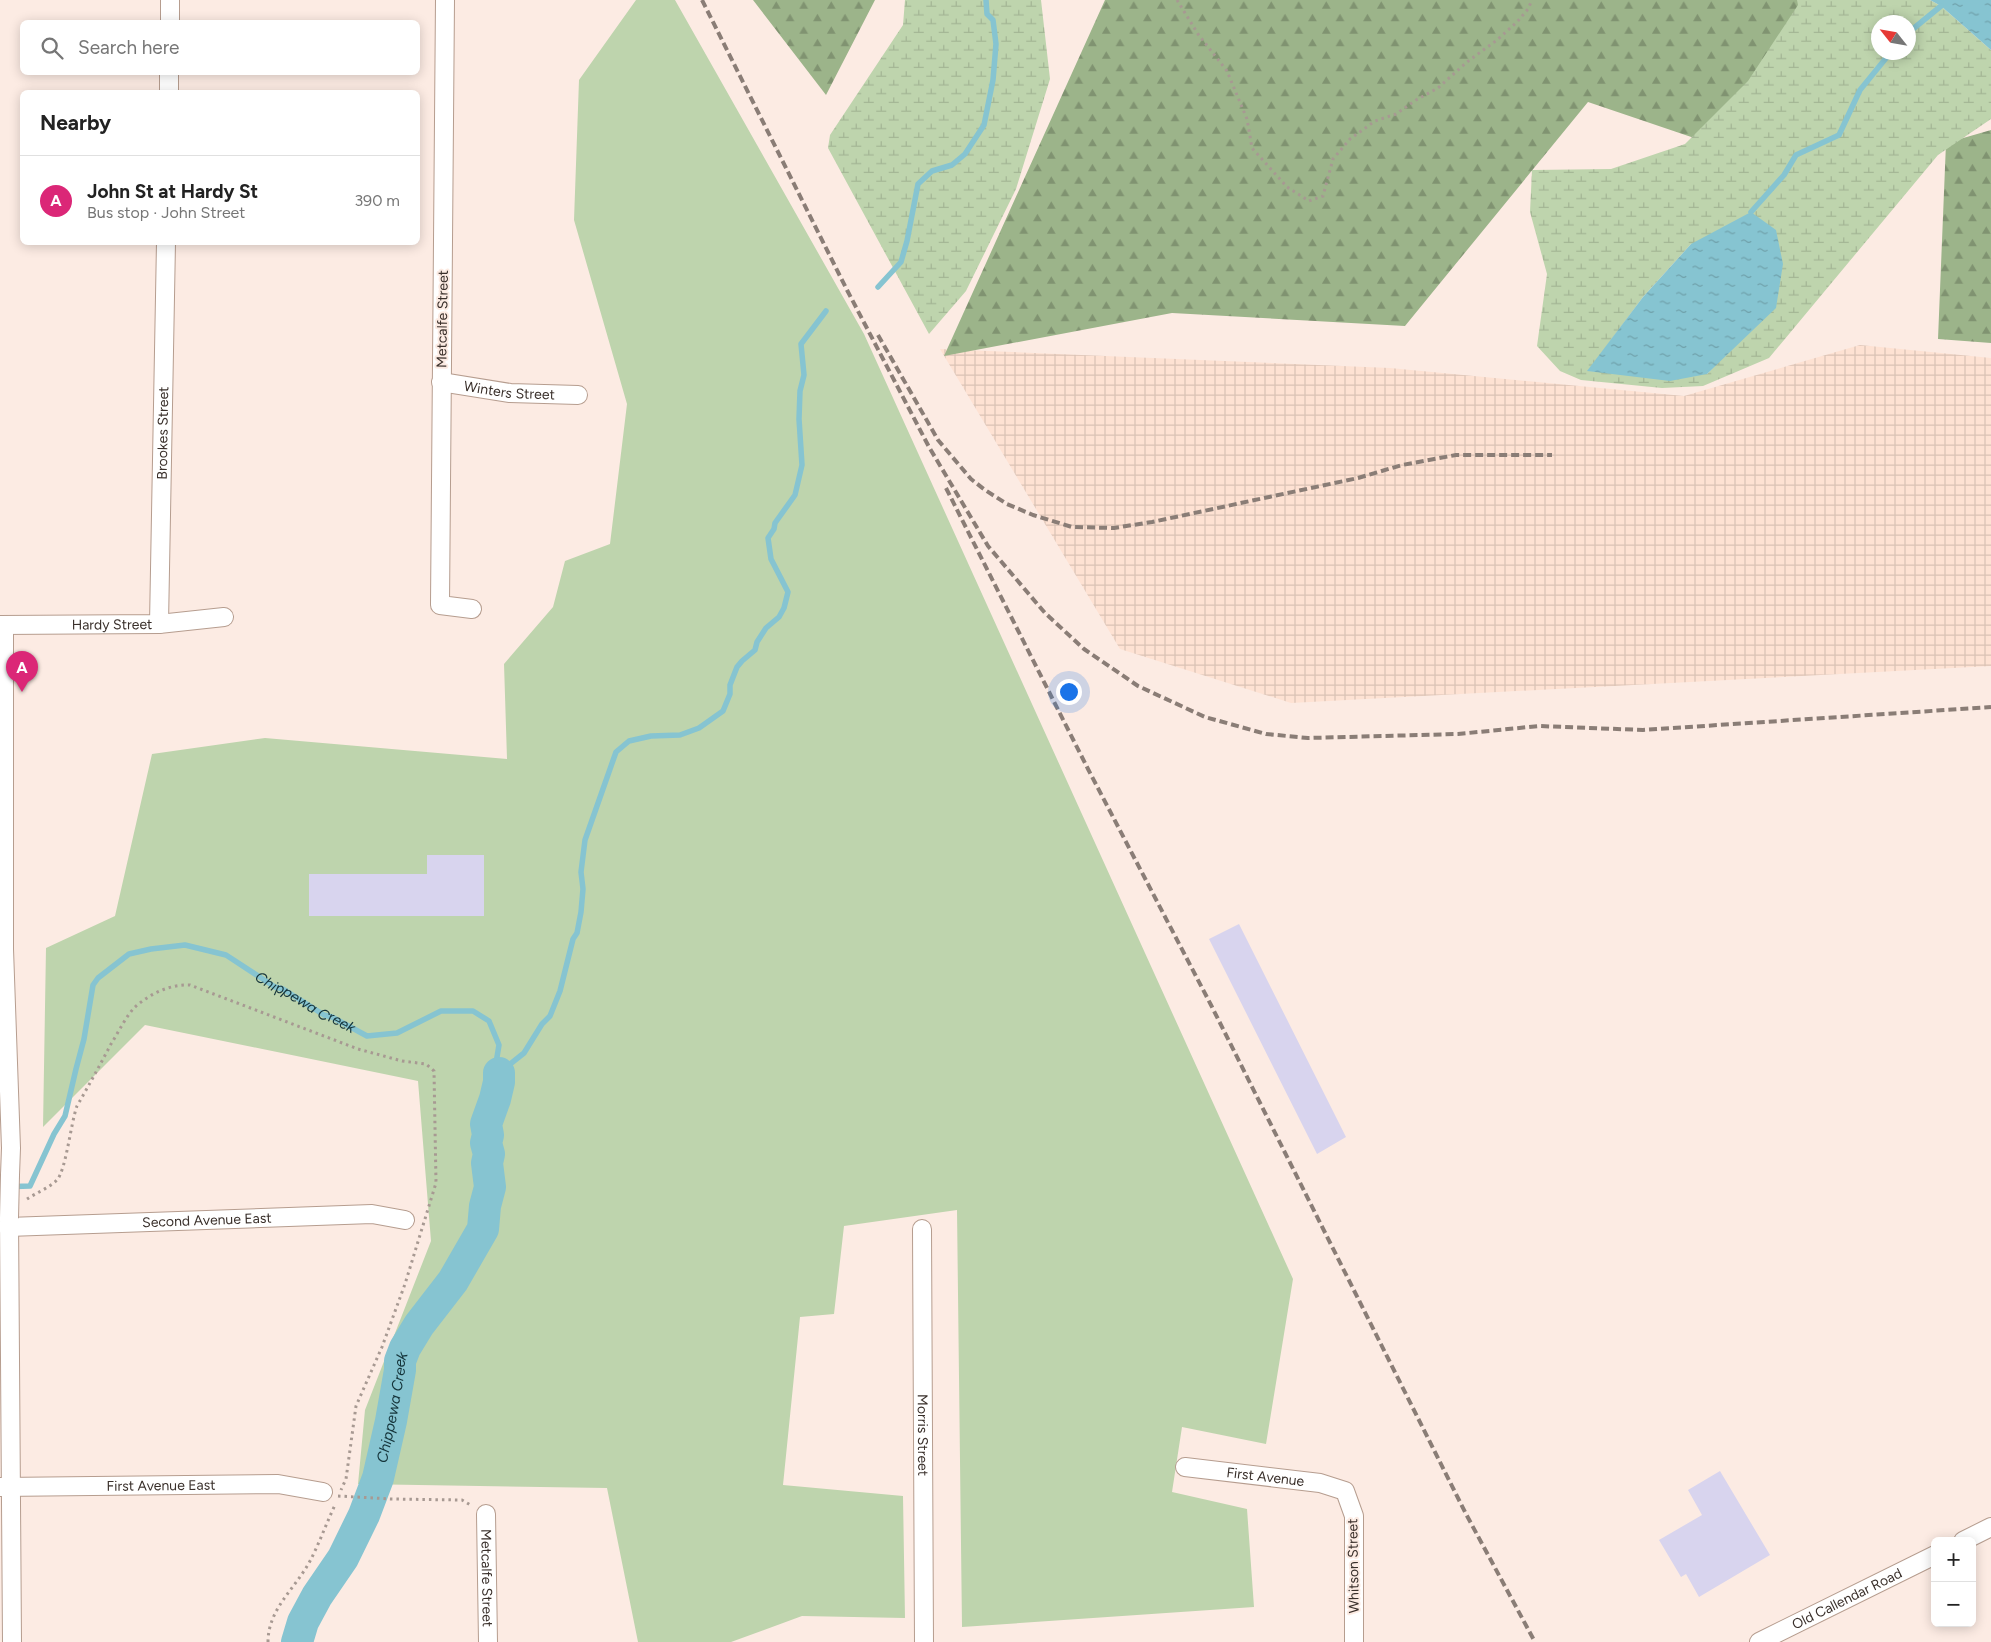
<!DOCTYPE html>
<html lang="en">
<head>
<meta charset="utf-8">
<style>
  body { margin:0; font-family:Figtree,sans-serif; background:#f2f2f2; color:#222 }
  .controls { position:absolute; right:15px; bottom:15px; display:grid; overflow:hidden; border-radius:8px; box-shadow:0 2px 12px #0003 }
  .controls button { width:45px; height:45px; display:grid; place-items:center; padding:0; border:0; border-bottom:1px solid #e0e0e0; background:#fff; color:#222; font:25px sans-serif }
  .compass { position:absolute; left:1871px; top:15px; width:45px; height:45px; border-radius:50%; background:#fff; box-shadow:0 2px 12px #0003; rotate:301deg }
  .you { position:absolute; left:1068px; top:691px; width:18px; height:18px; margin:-12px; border:4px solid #fff; border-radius:50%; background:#1a73e8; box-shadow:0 0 0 8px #1a73e833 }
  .badge { display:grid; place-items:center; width:32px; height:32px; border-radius:50%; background:#db2777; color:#fff; font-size:16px; font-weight:700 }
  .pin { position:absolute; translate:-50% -41px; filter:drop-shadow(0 1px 2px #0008) }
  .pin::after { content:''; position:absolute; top:26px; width:18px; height:15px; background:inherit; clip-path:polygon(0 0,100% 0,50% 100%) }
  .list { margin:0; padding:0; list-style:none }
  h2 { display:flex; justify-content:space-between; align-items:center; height:65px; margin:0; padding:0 20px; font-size:21px }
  h2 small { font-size:16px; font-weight:400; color:#767676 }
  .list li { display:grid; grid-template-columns:32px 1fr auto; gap:15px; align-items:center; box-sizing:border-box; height:90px; padding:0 20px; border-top:1px solid #e0e0e0 }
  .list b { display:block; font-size:19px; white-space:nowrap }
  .list p { margin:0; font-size:16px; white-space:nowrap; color:#767676 }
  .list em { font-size:16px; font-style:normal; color:#767676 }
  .icon { flex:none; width:28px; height:28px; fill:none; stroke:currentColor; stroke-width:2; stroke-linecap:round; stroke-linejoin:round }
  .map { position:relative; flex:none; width:1991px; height:1642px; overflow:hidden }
  .search { position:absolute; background:#fff; box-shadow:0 2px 12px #0003; left:20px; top:20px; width:400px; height:55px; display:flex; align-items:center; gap:12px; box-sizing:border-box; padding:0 18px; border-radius:8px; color:#767676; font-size:19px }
  .panel { position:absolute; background:#fff; box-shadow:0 2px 12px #0003; left:20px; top:90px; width:400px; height:155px; border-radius:8px }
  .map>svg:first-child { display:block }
</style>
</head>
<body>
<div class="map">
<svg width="1991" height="1642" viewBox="0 0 1991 1642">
  <defs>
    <pattern id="industrial-grid" width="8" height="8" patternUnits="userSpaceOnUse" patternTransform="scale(1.25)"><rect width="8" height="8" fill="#fee2d3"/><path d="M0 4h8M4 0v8" fill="none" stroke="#dac2b5"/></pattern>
    <pattern id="forest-firs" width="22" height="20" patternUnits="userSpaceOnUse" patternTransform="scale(1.25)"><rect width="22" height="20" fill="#9cb48a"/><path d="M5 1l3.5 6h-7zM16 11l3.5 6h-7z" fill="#809371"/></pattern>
    <pattern id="wetland-marsh" width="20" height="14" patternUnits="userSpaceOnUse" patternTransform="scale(1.25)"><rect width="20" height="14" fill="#bed4ad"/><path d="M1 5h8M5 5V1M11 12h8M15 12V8" fill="none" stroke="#a4b695"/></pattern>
    <pattern id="water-ripples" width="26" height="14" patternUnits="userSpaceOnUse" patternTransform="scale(1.25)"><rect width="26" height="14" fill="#86c4d1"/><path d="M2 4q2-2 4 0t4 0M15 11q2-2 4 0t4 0" fill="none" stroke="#6fa0aa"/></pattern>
  </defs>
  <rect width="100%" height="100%" fill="#fcebe3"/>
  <path fill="url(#industrial-grid)" d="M1860,345L1991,358V666L1291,703L1120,649L940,349L1390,368L1684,396Z"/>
  <path fill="url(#forest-firs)" d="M753,0H875L826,95Z
    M1105,0H1845L1765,162L1588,102L1405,326L1172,313L944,356Z
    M1991,130V343L1938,339L1946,143Z"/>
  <path fill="url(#wetland-marsh)" fill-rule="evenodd" d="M905,0H1041L1050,79L1016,189L966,291L929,334L828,148L830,135L903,25Z
    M1797,0H1930L1941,6L1991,50V119L1938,155L1769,358L1703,386L1662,388L1581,380L1560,371L1537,346L1547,274L1530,212L1532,170L1611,169L1685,144L1748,81L1798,5ZM1878,22H1908V52H1878ZM1691,244L1727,353L1707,374L1588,371L1643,297Z"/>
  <path fill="#bed4ad" d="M636,0H675L864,334L1293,1279L1266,1444L1182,1427L1172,1492L1247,1509L1254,1607L962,1627L957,1210L844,1226L834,1314L800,1317L783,1485L903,1496L905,1618L802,1616L731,1642H638L607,1488L358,1484L365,1410L431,1241L418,1081L145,1025L43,1127L46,948L115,916L152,754L265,738L507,759L504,664L553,607L565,561L610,544L627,404L574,220L579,80Z"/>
  <path fill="url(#water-ripples)" d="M1930,0H1991V50L1941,6Z
    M1751,212L1776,230L1783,264L1776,308L1707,374L1670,381L1587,371L1643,297L1691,244Z"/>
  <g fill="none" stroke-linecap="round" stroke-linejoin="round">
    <g stroke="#86c4d1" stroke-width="5.5">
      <path d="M1908,33L1941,6"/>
      <path d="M1751,212L1784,175L1796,155L1839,135L1860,90L1891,52"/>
      <path d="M878,287L901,262L907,241L918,184L932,171L952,165L965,154L984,125L993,80L996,44L993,20L987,14L986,0"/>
      <path id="s1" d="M0,1187L30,1186L54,1134L65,1116L76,1069L84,1039L93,985L98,978L129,954L151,949L185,945L226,955L275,987L283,989L324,1015L332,1017L367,1036L397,1033L441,1011H473L489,1021L499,1045L496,1063L499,1073L524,1053L542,1024L550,1016L560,991L573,939L577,933L581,912L583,889L581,872L585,840L616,752L629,741L651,736L680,735L699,728L723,711L730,694V685L737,667L742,661L755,650L757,642L766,628L779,617L784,608L788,592L771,559L768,538L774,529L775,523L795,495L802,465L799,419L800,391L804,375L801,344L826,311"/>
    </g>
    <path stroke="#86c4d1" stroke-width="32" id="s2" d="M297,1642L303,1622L317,1596L343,1558L364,1515L378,1478L391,1421L400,1370V1361L405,1348L419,1325L453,1281L483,1229L485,1206L490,1187L487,1163L489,1154L486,1143L488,1135L486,1124L495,1099L499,1082V1073"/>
  </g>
  <path fill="#d8d4ee" d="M427,855H484V916H309V874H427Z
    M1239,924L1346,1137L1317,1154L1209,939Z
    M1720,1471L1770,1555L1699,1597L1686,1574L1681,1577L1659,1540L1702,1515L1688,1490Z"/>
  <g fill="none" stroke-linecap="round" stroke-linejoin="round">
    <defs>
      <g id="minor">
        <path d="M445,0L440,605L472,609"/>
        <path d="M170,22V0"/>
        <path d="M169,92V72"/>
        <path id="s3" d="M441,382L510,393L578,395"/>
        <path id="s4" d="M159,624L166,242"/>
        <path id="s5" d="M0,625L159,624L224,617"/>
        <path d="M4,625V949L11,1148L10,1175"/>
        <path d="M9,1218L12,1642"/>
        <path id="s6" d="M8,1227L372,1214L405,1220"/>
        <path id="s7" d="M922,1229L924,1642"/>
        <path id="s8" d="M1185,1467L1320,1483L1345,1491L1354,1516V1642"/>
        <path id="s9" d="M0,1487L278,1484L323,1492"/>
        <path id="s10" d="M486,1514L488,1642"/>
        <path d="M1963,1541L1991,1527"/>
        <path id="s11" d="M1759,1642L1935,1555"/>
      </g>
    </defs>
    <use href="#minor" stroke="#b69d8f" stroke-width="20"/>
    <path stroke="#a79992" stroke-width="3" stroke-dasharray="2.5 4" stroke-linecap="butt" d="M1177,0L1198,34L1227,71L1247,119L1252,148L1287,187L1309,201L1323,196L1333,159L1350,139L1375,121L1396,114L1416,100L1438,88L1467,62L1497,40L1517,22L1528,9L1532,0
      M27,1199C36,1193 49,1188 57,1180C66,1170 71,1122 77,1106C89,1085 100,1065 111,1044C118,1033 125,1018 134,1008C149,994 170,984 190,985L358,1049L402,1061L426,1064L434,1071L436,1183L405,1284L382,1347L356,1406L346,1479L341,1490
      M338,1496L391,1499L462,1500L472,1506
      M268,1642C268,1609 295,1589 310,1561C319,1544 326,1524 335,1505"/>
    <use href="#minor" stroke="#fff" stroke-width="18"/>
    <path stroke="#8a7d76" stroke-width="4" stroke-dasharray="8 4" stroke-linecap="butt" d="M702,0L847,290L929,447L988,546L1045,613L1084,649L1138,686L1205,717L1266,734L1308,738L1458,734L1539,726L1643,730L1991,707
      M878,335L938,440L971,479L985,490L1007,504L1033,515L1072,527L1114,528L1152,522L1358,478L1402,465L1456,455H1552
      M946,488L1088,769L1211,1005L1466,1514L1535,1642"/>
    <defs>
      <path id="minor-bridge" d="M9,1218L10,1175"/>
    </defs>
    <use href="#minor-bridge" stroke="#b69d8f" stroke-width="20" stroke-linecap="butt"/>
    <use href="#minor-bridge" stroke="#fff" stroke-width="18"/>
  </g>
  <g text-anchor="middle" stroke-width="4" stroke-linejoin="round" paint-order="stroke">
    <g font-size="14" fill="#392f2a" stroke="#fcebe3">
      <text transform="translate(442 319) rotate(-89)" y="5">Metcalfe Street</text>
      <text dy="5" stroke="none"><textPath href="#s3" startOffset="69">Winters Street</textPath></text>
      <text dy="5" stroke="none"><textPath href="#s4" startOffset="191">Brookes Street</textPath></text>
      <text dy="5" stroke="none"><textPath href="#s5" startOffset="112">Hardy Street</textPath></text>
      <text dy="5" stroke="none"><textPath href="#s6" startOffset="199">Second Avenue East</textPath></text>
      <text dy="5" stroke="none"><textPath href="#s7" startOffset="206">Morris Street</textPath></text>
      <text dy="5" stroke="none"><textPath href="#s8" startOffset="81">First Avenue</textPath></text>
      <text dy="5" stroke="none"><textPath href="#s9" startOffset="161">First Avenue East</textPath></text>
      <text transform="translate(1353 1566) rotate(-91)" y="5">Whitson Street</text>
      <text dy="5" stroke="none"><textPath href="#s10" startOffset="64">Metcalfe Street</textPath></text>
      <text dy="5" stroke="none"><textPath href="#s11" startOffset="98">Old Callendar Road</textPath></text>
    </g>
    <g font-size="15" font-style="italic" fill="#15343a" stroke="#fcebe3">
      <text dy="5" stroke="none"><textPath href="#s1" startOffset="482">Chippewa Creek</textPath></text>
      <text dy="5" stroke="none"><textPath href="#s2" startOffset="256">Chippewa Creek</textPath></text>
    </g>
  </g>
</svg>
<div class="controls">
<button>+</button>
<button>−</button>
</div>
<svg class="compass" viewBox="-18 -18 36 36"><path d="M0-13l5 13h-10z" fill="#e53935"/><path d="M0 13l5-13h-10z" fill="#767676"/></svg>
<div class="you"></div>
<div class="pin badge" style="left:22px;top:692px">A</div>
<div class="search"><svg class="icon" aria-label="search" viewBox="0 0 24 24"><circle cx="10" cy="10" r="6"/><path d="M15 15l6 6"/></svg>Search here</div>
<section class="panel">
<h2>Nearby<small></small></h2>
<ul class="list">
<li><span class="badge">A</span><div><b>John St at Hardy St</b><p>Bus stop · John Street</p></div><em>390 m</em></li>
</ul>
</section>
</div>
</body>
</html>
